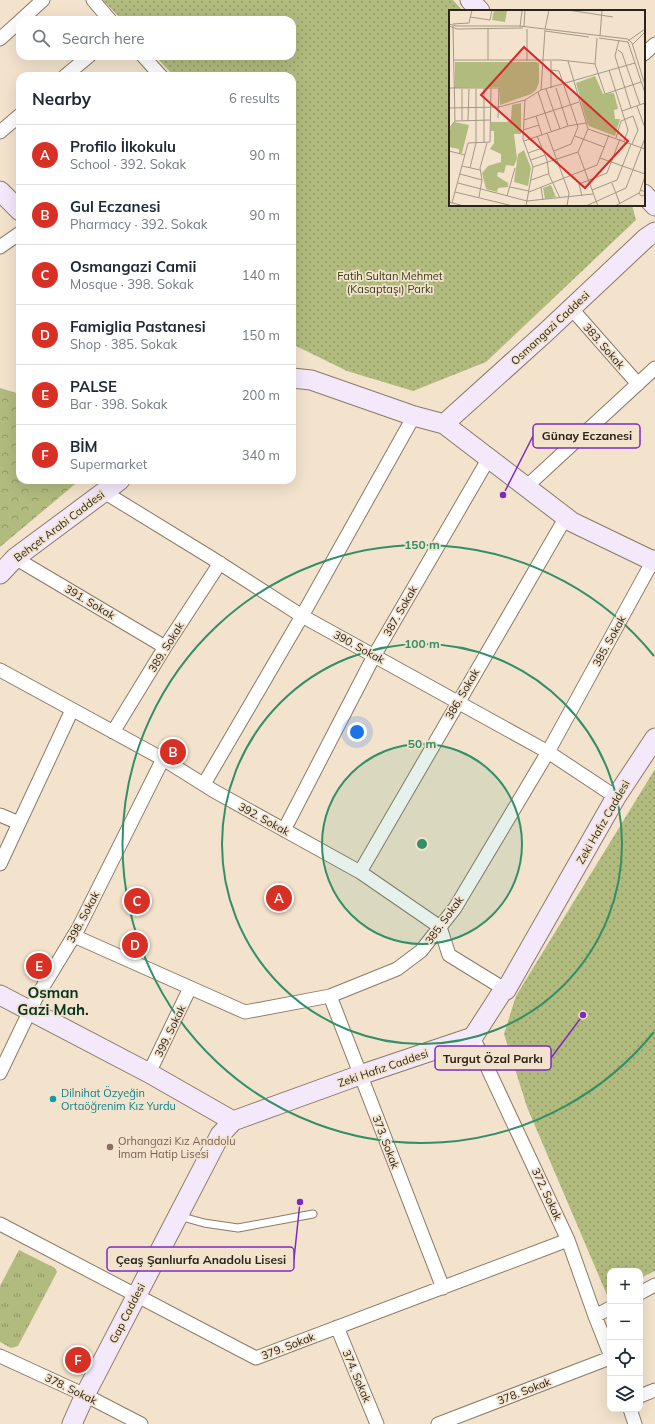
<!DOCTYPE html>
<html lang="en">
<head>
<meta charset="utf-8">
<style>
  body { margin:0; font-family:Mulish,sans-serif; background:#f2f2f3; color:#1f2937 }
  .controls { position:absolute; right:12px; bottom:12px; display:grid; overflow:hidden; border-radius:8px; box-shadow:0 4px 16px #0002 }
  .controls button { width:36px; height:36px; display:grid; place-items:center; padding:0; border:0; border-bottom:1px solid #e0e1e3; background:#fff; color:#1f2937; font:20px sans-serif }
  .you { position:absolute; left:357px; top:732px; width:14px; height:14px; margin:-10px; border:3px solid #fff; border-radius:50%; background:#1a73e8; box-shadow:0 0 0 6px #1a73e833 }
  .badge { display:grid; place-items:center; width:26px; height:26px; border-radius:50%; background:#d93025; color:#fff; font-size:13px; font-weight:700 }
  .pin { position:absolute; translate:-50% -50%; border:2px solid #fff; box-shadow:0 1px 4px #0006 }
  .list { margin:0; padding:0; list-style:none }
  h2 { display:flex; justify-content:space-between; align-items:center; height:52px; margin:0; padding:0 16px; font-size:17px }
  h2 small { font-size:13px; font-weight:400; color:#747a83 }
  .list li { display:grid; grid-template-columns:26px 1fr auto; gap:12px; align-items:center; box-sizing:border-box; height:60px; padding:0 16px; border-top:1px solid #e0e1e3 }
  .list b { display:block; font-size:15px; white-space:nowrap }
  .list p { margin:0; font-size:13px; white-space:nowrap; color:#747a83 }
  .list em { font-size:13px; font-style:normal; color:#747a83 }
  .icon { flex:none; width:22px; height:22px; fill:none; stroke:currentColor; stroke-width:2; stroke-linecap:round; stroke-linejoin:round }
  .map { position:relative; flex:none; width:655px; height:1424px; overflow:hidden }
  .search { position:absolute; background:#fff; box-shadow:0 4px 16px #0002; left:16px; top:16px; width:280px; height:44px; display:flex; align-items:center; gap:10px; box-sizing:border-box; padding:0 14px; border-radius:12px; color:#747a83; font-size:15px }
  .panel { position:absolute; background:#fff; box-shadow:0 4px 16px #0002; left:16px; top:72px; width:280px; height:412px; border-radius:12px }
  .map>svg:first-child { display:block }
</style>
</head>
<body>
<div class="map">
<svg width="655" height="1424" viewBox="0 0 655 1424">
  <defs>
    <pattern id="grass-tufts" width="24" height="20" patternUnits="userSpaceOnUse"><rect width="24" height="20" fill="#b1bb7e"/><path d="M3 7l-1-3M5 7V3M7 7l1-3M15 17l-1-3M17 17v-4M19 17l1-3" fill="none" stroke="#909866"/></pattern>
    <pattern id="forest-crowns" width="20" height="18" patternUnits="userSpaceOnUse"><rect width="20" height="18" fill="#b1bb7e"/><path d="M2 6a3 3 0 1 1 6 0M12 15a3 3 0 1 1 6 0" fill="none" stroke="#909866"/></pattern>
    <pattern id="park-dots" width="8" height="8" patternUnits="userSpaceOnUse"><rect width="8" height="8" fill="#b1bb7e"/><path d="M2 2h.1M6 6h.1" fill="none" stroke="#909866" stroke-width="1.8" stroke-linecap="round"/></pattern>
  </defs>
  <rect width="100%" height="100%" fill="#f3e3cd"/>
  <path fill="url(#grass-tufts)" d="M19,1250L55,1268L57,1272L18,1346L11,1348L0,1342V1286Z"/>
  <path fill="url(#forest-crowns)" d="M0,388L20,394V480H80L0,547Z"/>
  <path fill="url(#park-dots)" d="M103,0H453L463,11H450V205H632L636,220L486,362L413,391L347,371L292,344V76H174L155,56H292V20H122Z
    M655,769V1271L640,1278V1271H610V1293L607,1295L527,1107L504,1034L516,996Z"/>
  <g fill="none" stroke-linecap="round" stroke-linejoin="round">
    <defs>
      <path id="lane" d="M179,1216L204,1223L238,1228L313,1214"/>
      <path id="street" d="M93,0L110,20
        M21,20L43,0
        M0,39L20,21
        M644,54L655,44
        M143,56L161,76
        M65,76L89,56
        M0,132L20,115
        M0,247L20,233
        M571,308L638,384
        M526,487L655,368
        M104,492L210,557L302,616L548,752L616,797
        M15,558L165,647
        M0,670L163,759L214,791L360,872L440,927L449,955L506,990
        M113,732L165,647L220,563
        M204,784L302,616L414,416
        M0,815L19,823
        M284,830L374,656L489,458
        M0,864L72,710
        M360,872L566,517
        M74,936L245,1012L330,996L397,969L421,951L455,908L548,752L655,557
        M330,996L443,1288
        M473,1037L568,1240L595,1316L610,1354
        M0,1073L36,998L78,929L163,759
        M149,1073L190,988
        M0,1224L256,1358L568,1240
        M640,1293L655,1285
        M595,1316L610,1308
        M337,1327L377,1424
        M0,1356L85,1395L141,1424
        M640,1396L655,1390
        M630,1409L635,1424
        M438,1424L610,1358"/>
      <path id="secondary" d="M470,0L480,11
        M0,191L20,211
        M644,194L655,206
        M292,378L311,380L414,416L444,424L572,522L655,562
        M444,424L546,332L646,238L655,232
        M0,574L15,558L120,480
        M0,995L149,1073L233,1121L360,1075L473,1037L502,992L506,990L616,797L655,738
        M72,1424L85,1395L220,1135L233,1121"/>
    </defs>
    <use href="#lane" stroke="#897b67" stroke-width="9"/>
    <use href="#street" stroke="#897b67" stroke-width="15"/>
    <use href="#secondary" stroke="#897b67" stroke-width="21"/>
    <use href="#lane" stroke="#fff" stroke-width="7"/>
    <use href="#street" stroke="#fff" stroke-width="13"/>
    <use href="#secondary" stroke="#f4e8fb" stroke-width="19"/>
  </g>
  <circle cx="422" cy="844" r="100" fill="#338f66" fill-opacity=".12"/>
  <g fill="none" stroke="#338f66" stroke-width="2">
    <circle cx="422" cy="844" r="100"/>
    <circle cx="422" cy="844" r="200"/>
    <path d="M654 1032A299 299 0 1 1 654 656"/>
  </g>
  <circle fill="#0f9aa8" stroke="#f3e3cd" stroke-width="1.5" cx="53" cy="1099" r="4"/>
  <circle fill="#8d6e63" stroke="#f3e3cd" stroke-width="1.5" cx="110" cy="1147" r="4"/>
  <g text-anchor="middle" stroke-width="3.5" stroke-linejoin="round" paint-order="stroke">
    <g font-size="11" fill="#353a18" stroke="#f3e3cd">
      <text x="390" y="280">Fatih Sultan Mehmet<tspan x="390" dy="13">(Kasaptaşı) Parkı</tspan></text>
    </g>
    <g font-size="11" fill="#2a241b" stroke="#f3e3cd">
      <text transform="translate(550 328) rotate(-43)" y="4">Osmangazi Caddesi</text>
      <text transform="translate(604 346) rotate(49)" y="4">383. Sokak</text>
      <text transform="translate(59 526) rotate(-37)" y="4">Behçet Arabi Caddesi</text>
      <text transform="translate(90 602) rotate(31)" y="4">391. Sokak</text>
      <text transform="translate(400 611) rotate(-60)" y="4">387. Sokak</text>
      <text transform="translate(609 641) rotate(-61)" y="4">385. Sokak</text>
      <text transform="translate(166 647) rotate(-58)" y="4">389. Sokak</text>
      <text transform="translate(359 647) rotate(29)" y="4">390. Sokak</text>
      <text transform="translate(462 694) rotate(-60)" y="4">386. Sokak</text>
      <text transform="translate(264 819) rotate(29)" y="4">392. Sokak</text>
      <text transform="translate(603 822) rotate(-60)" y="4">Zeki Hafız Caddesi</text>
      <text transform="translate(83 917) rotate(-62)" y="4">398. Sokak</text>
      <text transform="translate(444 920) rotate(-54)" y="4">385. Sokak</text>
      <text transform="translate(170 1031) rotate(-64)" y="4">399. Sokak</text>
      <text transform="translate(383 1068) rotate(-19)" y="4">Zeki Hafız Caddesi</text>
      <text transform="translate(386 1142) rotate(69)" y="4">373. Sokak</text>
      <text transform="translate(547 1194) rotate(65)" y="4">372. Sokak</text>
      <text transform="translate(127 1313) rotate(-63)" y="4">Gap Caddesi</text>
      <text transform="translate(288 1346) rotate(-21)" y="4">379. Sokak</text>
      <text transform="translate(357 1376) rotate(67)" y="4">374. Sokak</text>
      <text transform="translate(71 1389) rotate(26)" y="4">378. Sokak</text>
      <text transform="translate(524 1391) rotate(-21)" y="4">378. Sokak</text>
    </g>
    <g font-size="11" fill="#0d838f" stroke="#f3e3cd" text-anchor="start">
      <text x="61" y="1097">Dilnihat Özyeğin<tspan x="61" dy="13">Ortaöğrenim Kız Yurdu</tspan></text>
    </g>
    <g font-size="11" fill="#785e54" stroke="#f3e3cd" text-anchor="start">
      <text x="118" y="1145">Orhangazi Kız Anadolu<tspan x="118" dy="13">İmam Hatip Lisesi</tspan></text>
    </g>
    <g font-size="15" font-weight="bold" fill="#053421" stroke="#f3e3cd">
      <text x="53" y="998">Osman<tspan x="53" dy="17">Gazi Mah.</tspan></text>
    </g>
  </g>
  <g transform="translate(449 10)">
    <rect width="196" height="196" fill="#f3e3cd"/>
    <path d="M45,0H58L56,12L43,10ZM72,93V124H65L68,149L65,156L57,155L55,163L49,162L48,166L59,173V177L49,178L48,182L37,179L33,163L39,156L52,152V144L41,139L45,133V121H42V112H58L62,109L63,95Z" fill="#b1bb7e"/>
    <path d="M6,52H87L90,53V73L87,80L82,84L51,95L50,77L6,78ZM146,66L154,84L165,83L169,99L165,100L166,109H171L166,126L140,116L138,113L127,73ZM5,112L20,115L13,143H10V139L0,137V121ZM75,140L82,158L79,176L65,172L69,144ZM102,175L107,187L96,189L94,178Z" fill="#b1bb7e"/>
    <path fill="none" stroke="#a39786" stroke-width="1" d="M119,0L164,7M21,7L41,10L43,0M0,14L7,16H71L179,29L183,33L196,75M4,14L20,13L23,0M0,16L8,19L74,18M71,17L73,1M75,17L76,0M39,19V50M78,19V51M96,19L100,0M96,21L140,27M151,26L153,0M148,28L146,54L156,84L192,72M150,28L179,32M170,30L166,46L182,98M179,31L196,19M179,32L196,83M183,35L196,22M169,40L173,43L191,95M4,50H112L146,54M102,51V78M102,60L110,61L129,117L122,134L105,141M160,60L179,120L175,131M0,78H50L49,108M35,78V133M107,78L119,116M97,79L111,119M92,80L96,20M89,82L102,121M76,90L74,129L84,157L77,196M188,96L196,118M0,98L50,97L76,90L92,80L186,53M173,101L196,93M87,106L93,125M13,110V79M19,110L20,79M75,110L130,92M6,111L41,110M0,119L6,111L4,16M139,119L196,139M74,120L90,115M98,123L120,183L118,196M88,126L98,150L100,165L111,188M126,126L155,137M167,128L172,111L184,106M75,131L119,116L137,113M183,134L189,120L184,106M0,141L16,145M129,142L149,196M79,143L93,138M151,148L196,164M82,150L96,145M13,156L31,160M84,157L129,142L139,119L119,51M21,158L27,133V79M11,164L33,170M82,170L99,164M9,173L78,191L144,184M163,173L171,194M61,177L80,181M92,177L94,190M143,180L168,170L182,134M191,181L196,166M6,182L64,196M80,182L148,155L160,125M196,182L192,180L190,183L192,186L196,185M58,186L66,158M133,186L130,174L158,163L171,129M30,187L33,170L31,158L38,133M0,192L15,196M3,193L19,133L41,132L42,78M137,196L177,178L196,128M166,196L190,183"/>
    <path fill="#d62828" fill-opacity="0.15" stroke="#d62828" stroke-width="2" d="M75,37L179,131L136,178L32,85Z"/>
    <rect width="196" height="196" fill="none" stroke="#2a241b" stroke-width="2"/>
  </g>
  <circle cx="422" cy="844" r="6" fill="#338f66" stroke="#f3e3cd" stroke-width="2"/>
  <g font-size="12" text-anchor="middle" font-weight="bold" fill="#338f66" stroke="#f3e3cd" stroke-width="3.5" stroke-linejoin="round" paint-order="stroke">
    <text x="422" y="549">150 m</text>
    <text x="422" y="648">100 m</text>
    <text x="422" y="748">50 m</text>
  </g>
  <path fill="none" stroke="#7b2cbf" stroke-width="1.5" d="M503 495L533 436M583 1015L551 1058M300 1202L294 1259"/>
  <g fill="#7b2cbf" stroke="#f3e3cd" stroke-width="1.5">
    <circle cx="503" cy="495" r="4"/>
    <circle cx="583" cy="1015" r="4"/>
    <circle cx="300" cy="1202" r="4"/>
  </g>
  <g fill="#f3e3cd" stroke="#7b2cbf" stroke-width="1.5">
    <rect x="533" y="424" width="107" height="24" rx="4"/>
    <rect x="435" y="1046" width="116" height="24" rx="4"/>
    <rect x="107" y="1247" width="187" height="24" rx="4"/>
  </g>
  <g font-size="12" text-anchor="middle" font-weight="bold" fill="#2a241b">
    <text x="587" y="440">Günay Eczanesi</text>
    <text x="493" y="1063">Turgut Özal Parkı</text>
    <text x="201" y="1264">Çeaş Şanlıurfa Anadolu Lisesi</text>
  </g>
</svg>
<div class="controls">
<button>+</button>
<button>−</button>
<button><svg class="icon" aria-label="locate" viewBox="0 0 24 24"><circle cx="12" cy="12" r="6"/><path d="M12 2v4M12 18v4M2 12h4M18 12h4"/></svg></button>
<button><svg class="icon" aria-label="layers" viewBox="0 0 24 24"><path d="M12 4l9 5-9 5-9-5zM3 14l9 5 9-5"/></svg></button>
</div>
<div class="you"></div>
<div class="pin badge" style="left:279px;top:898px">A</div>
<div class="pin badge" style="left:173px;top:752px">B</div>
<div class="pin badge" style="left:137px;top:901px">C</div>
<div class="pin badge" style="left:135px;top:945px">D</div>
<div class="pin badge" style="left:39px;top:966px">E</div>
<div class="pin badge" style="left:78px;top:1360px">F</div>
<div class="search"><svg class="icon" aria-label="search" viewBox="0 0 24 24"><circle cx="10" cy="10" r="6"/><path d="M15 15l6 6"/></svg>Search here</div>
<section class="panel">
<h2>Nearby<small>6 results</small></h2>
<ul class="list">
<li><span class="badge">A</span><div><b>Profilo İlkokulu</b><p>School · 392. Sokak</p></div><em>90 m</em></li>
<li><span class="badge">B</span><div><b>Gul Eczanesi</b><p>Pharmacy · 392. Sokak</p></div><em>90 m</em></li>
<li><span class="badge">C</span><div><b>Osmangazi Camii</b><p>Mosque · 398. Sokak</p></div><em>140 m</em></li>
<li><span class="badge">D</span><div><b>Famiglia Pastanesi</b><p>Shop · 385. Sokak</p></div><em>150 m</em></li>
<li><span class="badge">E</span><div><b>PALSE</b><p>Bar · 398. Sokak</p></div><em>200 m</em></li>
<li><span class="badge">F</span><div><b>BİM</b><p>Supermarket</p></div><em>340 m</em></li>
</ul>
</section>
</div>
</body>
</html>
